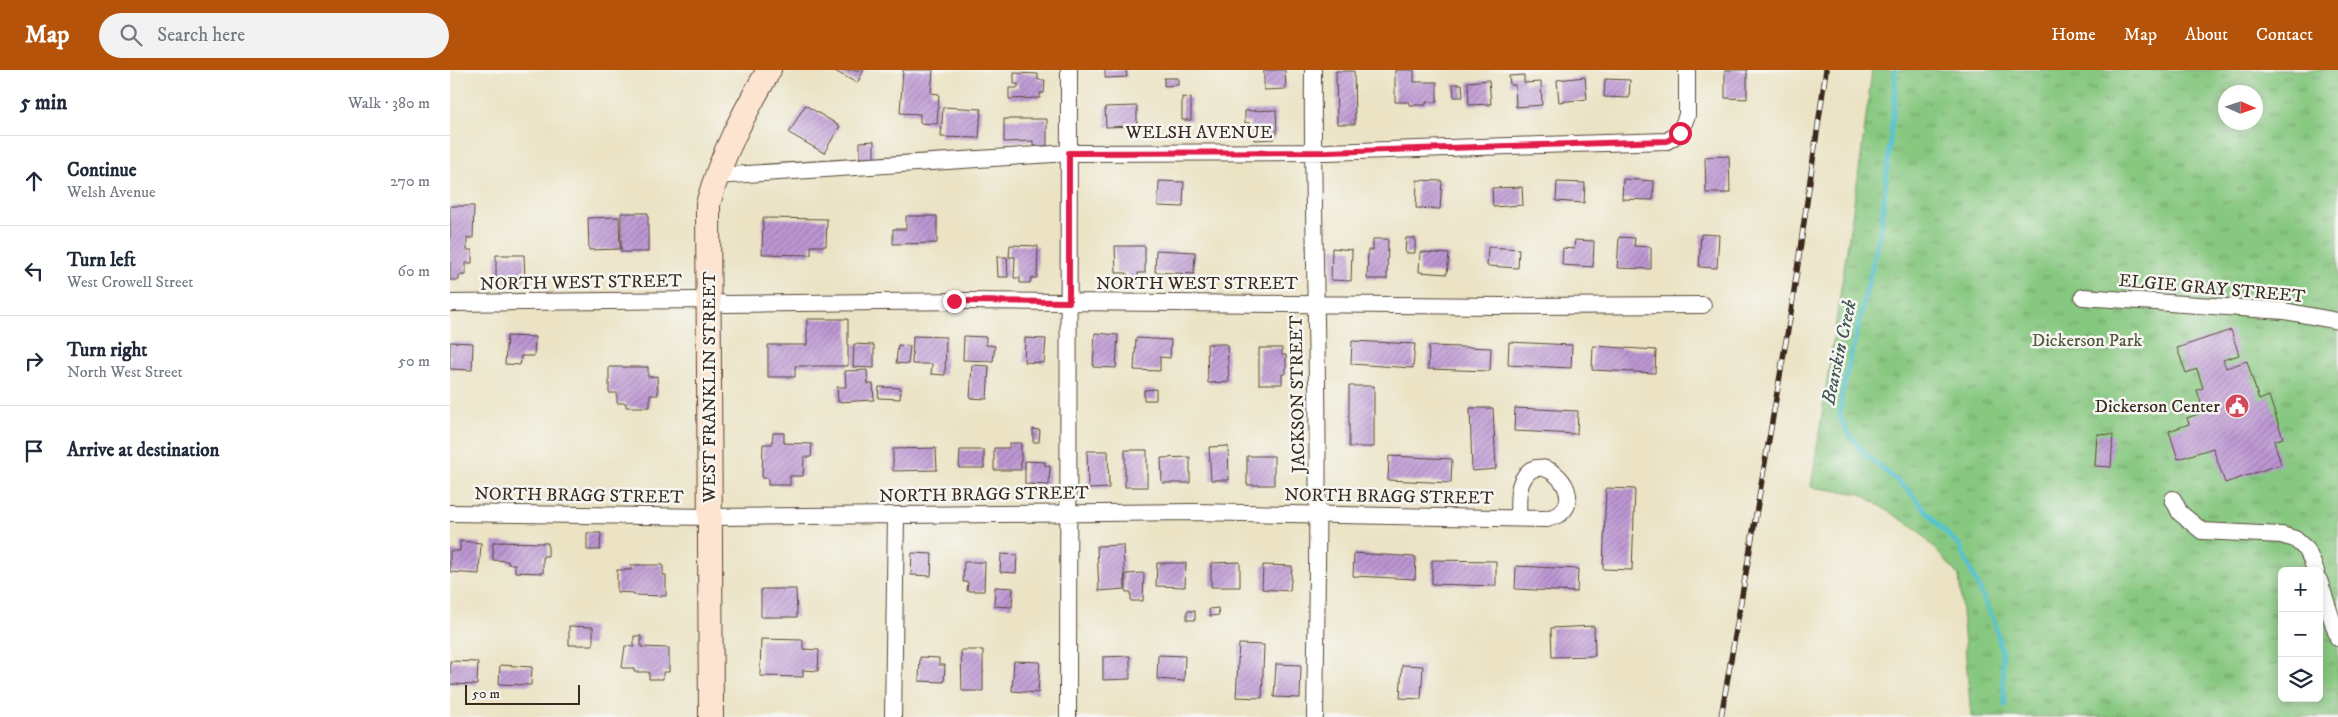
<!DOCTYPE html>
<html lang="en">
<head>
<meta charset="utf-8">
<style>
  body { margin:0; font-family:"IM FELL DW Pica",serif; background:#f2f2f3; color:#1f2937 }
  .controls { position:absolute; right:15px; bottom:15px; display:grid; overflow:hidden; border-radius:8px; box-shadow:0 2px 12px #0003 }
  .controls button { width:45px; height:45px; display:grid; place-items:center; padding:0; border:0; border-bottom:1px solid #e0e1e3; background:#fff; color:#1f2937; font:25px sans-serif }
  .compass { position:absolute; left:1768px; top:15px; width:45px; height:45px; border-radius:50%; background:#fff; box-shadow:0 2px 12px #0003; rotate:93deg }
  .scale { position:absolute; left:15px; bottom:12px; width:115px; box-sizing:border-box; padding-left:5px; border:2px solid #3b2a1e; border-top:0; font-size:14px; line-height:18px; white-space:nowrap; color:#3b2a1e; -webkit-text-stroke:4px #f6f6f2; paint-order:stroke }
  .stop { position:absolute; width:15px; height:15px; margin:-11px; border:4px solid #e11d48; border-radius:50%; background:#fff }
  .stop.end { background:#e11d48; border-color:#fff; box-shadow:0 1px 5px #0008 }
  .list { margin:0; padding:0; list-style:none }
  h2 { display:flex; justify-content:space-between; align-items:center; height:65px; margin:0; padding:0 20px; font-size:21px }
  h2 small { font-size:16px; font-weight:400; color:#747a83 }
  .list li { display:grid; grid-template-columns:32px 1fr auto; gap:15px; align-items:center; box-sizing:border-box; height:90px; padding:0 20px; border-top:1px solid #e0e1e3 }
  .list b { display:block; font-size:19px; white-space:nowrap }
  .list p { margin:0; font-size:16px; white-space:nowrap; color:#747a83 }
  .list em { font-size:16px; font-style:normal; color:#747a83 }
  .icon { flex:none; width:28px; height:28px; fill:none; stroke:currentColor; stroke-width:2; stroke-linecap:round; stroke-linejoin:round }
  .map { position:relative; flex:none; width:1888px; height:647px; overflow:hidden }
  header { display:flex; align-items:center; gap:30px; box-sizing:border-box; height:70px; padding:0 25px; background:#b45309; color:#fff }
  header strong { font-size:24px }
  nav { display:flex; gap:28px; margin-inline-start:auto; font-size:18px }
  .search { width:350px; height:45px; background:#f2f2f3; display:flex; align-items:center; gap:12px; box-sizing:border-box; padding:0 18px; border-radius:28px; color:#747a83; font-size:19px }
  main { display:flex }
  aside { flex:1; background:#fff }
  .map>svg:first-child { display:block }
</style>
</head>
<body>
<header>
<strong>Map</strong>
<div class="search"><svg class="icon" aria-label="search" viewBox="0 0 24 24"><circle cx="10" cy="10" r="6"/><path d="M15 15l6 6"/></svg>Search here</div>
<nav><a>Home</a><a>Map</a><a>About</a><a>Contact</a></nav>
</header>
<main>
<aside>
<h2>5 min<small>Walk · 380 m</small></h2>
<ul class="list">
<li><svg class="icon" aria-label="ahead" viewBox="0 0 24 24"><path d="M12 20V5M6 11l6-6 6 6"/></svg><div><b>Continue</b><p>Welsh Avenue</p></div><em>270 m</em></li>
<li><svg class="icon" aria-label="left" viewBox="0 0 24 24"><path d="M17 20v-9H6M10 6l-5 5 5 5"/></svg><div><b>Turn left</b><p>West Crowell Street</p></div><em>60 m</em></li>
<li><svg class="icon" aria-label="right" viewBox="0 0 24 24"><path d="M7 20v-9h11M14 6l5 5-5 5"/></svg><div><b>Turn right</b><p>North West Street</p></div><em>50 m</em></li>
<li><svg class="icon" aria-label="arrive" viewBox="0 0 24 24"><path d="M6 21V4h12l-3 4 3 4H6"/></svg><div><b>Arrive at destination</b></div></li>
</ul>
</aside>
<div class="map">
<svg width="1888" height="647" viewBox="0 0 1888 647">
  <defs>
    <pattern id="park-tufts" width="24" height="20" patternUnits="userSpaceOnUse" patternTransform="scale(1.25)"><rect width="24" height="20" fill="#87c880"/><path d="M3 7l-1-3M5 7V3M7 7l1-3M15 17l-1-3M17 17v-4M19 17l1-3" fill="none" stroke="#70a368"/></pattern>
    <pattern id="building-hatch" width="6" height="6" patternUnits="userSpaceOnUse" patternTransform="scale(1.25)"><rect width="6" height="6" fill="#bd97d4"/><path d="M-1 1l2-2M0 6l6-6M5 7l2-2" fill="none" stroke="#9b7bab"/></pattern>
  </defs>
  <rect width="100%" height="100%" fill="#f6f6f2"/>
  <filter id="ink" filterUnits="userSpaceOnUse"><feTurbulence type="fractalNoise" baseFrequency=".02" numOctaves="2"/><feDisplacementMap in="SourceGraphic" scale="10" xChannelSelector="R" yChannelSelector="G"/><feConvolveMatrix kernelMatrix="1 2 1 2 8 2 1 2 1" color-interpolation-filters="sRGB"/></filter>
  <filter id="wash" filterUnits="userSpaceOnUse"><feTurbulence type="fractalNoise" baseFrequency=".0096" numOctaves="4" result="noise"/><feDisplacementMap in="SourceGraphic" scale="20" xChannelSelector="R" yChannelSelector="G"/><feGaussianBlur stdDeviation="1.12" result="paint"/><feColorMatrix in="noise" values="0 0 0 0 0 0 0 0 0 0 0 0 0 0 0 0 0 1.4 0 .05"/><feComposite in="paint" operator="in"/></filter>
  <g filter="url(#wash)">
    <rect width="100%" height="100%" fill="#ebe3c4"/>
    <path fill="url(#park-tufts)" stroke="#61794f" fill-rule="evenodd" d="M1422,0H1888V647H1521L1509,506L1468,460L1411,424L1361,417L1411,86ZM1776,22H1806V52H1776ZM1832,501H1869V628H1832Z"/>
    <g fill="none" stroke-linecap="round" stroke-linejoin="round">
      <path stroke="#57c2d0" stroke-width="4.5" d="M1445,0V24L1431,159L1392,324L1390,347L1398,363L1416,385L1458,420L1490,457L1509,475L1545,553L1552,583L1555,636"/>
    </g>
    <g id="blocks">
      <path fill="url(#building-hatch)" d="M383,0H414L407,13Z
        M453,0H483L481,23L489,24L487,54L470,53V44L450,43Z
        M655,0H676L677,7L655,8Z
        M814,0H835L836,19L814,20Z
        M945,0H964V12H987V32H976V35H959V32H945Z
        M1275,0H1297V29L1275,28Z
        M886,1H904L905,54H887Z
        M564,3L588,4V10H595L594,23H590V28L559,29V18H568V14H564Z
        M1074,5V13L1091,12L1092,35L1066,37L1065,15H1060L1059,6Z
        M1135,7L1137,29L1109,32L1107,10Z
        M714,8H728V15L714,16Z
        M1155,9L1180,10L1179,28L1154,27Z
        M1039,10L1041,34L1019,35L1018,12Z
        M1003,14H1012L1013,27H1004Z
        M732,27L741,28V50H732Z
        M355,35L390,56L374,83L339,63Z
        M687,36V56L656,57L655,37Z
        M493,37L531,39L529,68L491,67Z
        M826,40L827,64H824V69L804,70L803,66H800V53H795V41Z
        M554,49H597V76H583V71L554,72Z
        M424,71V92H410V72Z
        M1279,86L1280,123H1256L1255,87Z
        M1173,109L1204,111L1203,130L1172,129Z
        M967,110L992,111L990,139L966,138Z
        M709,111L734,112L733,137L708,136Z
        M1107,112L1135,113L1134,133L1106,131Z
        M1072,117L1073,135L1043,137L1042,118Z
        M0,136H24L23,168H17V180H22V193H16V205H9V210H0Z
        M171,143H198V182H171Z
        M456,146H487V173L443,174V159H456Z
        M169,147L170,179L139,180L138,148Z
        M313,148L377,149L376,176H361V185L312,184Z
        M1251,164L1269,165L1267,198L1249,197Z
        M1169,167L1185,168L1184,176L1201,177V199L1167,198Z
        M956,168H965V183H955Z
        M923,169H938L937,209H917L918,180H923Z
        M1125,170L1144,171L1143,197L1112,195L1113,178L1124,179Z
        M560,175L588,176L587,208H581L580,213H570V208H564L565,187H559Z
        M665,176H695V203H688V208H677V203H666Z
        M1038,177L1069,179L1068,198L1037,196Z
        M882,178L902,180L901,211L881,210Z
        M706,180L745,182L744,204L705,202Z
        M970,182L999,184L997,204L969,202Z
        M46,185H74L75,210H65V213H55V209H46Z
        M547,187H557L558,207H548Z
        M357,249H398V296H345V307H318V275H357Z
        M1781,260L1789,285L1773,290L1776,298L1797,291L1809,330L1819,326L1833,368L1824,371L1831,394L1775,413L1763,378L1728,389L1719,361L1739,354L1737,348L1754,342L1747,320L1753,318L1747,299L1736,303L1727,278Z
        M645,263L668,265L666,298L643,297Z
        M57,266L85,267L84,286H71L70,295L55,294Z
        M463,266L496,267L495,305L481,304L482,294H462Z
        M514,266L536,267V275L545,276L543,291L513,290Z
        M575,268L596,269L594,293L574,292Z
        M686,268L721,270L720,288L710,287V301L684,300Z
        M902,271L965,274L963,298L901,294Z
        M0,272L23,273L22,300L0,299Z
        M1059,272L1122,275L1121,298L1058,295Z
        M404,274L424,275V298L403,297Z
        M757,274H777L779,312L758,313Z
        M448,275L460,276L458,294L446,293Z
        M979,276L1041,278L1040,301L978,299Z
        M1143,276L1206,280L1205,303L1142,300Z
        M809,278H832V285H836V304H832V314H809Z
        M522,295L539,296L537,329L520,328Z
        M159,297H198V307L207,306L208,325H200V337H176V333H167V323H159Z
        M417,300L418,314H423L424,330L388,332L387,317H396L395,301Z
        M899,316H924V377H899Z
        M429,317L451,318L450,329L428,328Z
        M706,319V330H694V320Z
        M1020,338H1043L1046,399L1022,401Z
        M1065,338L1128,341L1127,364L1064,361Z
        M583,359L590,360L589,372H583Z
        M323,363H334V373L362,374L361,387H354L353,406H340V415H318V408H312L313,374H322Z
        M1647,364L1663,365L1661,397L1645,396Z
        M559,373H571V400H544V378H559Z
        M778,376L779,410H761L759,377Z
        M486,378L487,400L443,401V379Z
        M510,380H534V398H509Z
        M675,380H697V417H675Z
        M637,381H658L659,418L638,419Z
        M797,386H824V415H797Z
        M939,386L1002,389L1001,413L938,410Z
        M740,387V413H712L711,388Z
        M575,391L595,392V396H600L599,415L575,414Z
        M1156,418L1185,419L1182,500L1153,499Z
        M137,463H151L150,480H137Z
        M10,471L31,473L29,504L0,502V481H10Z
        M43,472L98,473V486H93V503L65,502V494H58V491L43,490Z
        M673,475L675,519L649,521L647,476Z
        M462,483L482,484L481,506L461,505Z
        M904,483L966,487L965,509L903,506Z
        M551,484L567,485L566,503L550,502Z
        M982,490L1046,491V516L982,514Z
        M514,492H535L534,521H517L518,512H513Z
        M790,492V517H761V493Z
        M707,493H736L735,517L706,516Z
        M181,495H213V505H216V526L184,525V523L167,522V500H181Z
        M813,495L842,496L840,521L812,519Z
        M1066,496L1128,499L1127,522L1065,519Z
        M694,503L693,531H681V522H676V504Z
        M545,517L563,518L562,537L544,536Z
        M311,519H346L347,547H311Z
        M768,538L769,545L760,546L759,539Z
        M737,541H745V550H737Z
        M119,556L143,557V575H119Z
        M1144,556L1145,586L1102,587L1101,558Z
        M184,566H191V577L219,578V602H213V609H199V602H184V598H172L175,576L184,577Z
        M311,569L353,570V579L369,580L368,601L353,600V607L310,606Z
        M789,574L814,575L812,628L786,627Z
        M511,580H533V621H512Z
        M708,585L735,586L734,611L707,609Z
        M680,586V609L653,610V587Z
        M470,587L489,588V595H495L494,612L469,611Z
        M0,591L28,592L27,615L0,614Z
        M564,591L590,592L588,623L562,621Z
        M826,594L851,595L850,628L824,627Z
        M50,595L82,597L81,615L49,614Z
        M952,595L973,596L971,629L950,628Z"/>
    </g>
  </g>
  <g filter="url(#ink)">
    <use href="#blocks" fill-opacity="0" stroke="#554637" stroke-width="1"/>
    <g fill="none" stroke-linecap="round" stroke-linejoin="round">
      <defs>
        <path id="minor" d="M863,0C862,85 865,169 866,253C869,385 867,516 865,647
          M266,106L619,83L877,82L1217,71L1230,63L1237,45V0
          M1633,227L1834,241L1888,251
          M0,233L244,230L276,234L513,231L1051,236L1253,235
          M1723,429L1730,443L1752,461L1831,465L1845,469L1857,480L1866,501
          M0,443L260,447L744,442L1097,449C1101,447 1108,446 1111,443C1135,422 1092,380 1075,406C1066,418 1069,434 1068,448
          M1869,510L1888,568
          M443,647L446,445
          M618,647L619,0"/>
        <path id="secondary" d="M261,647L258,134C272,83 293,45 319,0"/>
      </defs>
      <use href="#minor" stroke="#554637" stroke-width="18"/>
      <use href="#secondary" stroke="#554637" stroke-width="26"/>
      <use href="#minor" stroke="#fff" stroke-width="16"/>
      <use href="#secondary" stroke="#fde4d0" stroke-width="24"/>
      <defs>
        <path id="rail" d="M1271,647L1341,242L1376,0"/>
      </defs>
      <use href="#rail" stroke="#3b2a1e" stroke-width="5.5"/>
      <use href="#rail" stroke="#f6f6f2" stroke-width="4" stroke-dasharray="11" stroke-linecap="butt"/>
    </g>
  </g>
  <g fill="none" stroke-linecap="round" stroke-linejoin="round" filter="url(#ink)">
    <path stroke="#e11d48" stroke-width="6" d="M504,231L619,232V83L877,82L1217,71L1230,63"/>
  </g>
  <defs>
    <symbol id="civic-disc" viewBox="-11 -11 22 22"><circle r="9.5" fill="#d1495b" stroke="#f6f6f2"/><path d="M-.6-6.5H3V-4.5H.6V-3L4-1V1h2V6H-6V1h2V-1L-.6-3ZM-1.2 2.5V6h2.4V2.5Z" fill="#fff"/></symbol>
  </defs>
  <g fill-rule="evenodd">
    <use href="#civic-disc" x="1773" y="322" width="28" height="28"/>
  </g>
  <g text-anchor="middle" stroke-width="5" stroke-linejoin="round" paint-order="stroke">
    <g font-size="18" fill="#3b2a1e" stroke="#f6f6f2">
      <text x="749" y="68">WELSH AVENUE</text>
      <text transform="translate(131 212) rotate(-1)" y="6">NORTH WEST STREET</text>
      <text x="747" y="219">NORTH WEST STREET</text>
      <text transform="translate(1762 218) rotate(5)" y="6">ELGIE GRAY STREET</text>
      <text transform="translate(259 317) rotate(-90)" y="6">WEST FRANKLIN STREET</text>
      <text transform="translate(847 324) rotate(-91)" y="6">JACKSON STREET</text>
      <text transform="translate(534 424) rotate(-1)" y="6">NORTH BRAGG STREET</text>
      <text transform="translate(129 425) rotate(1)" y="6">NORTH BRAGG STREET</text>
      <text transform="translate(939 426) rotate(1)" y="6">NORTH BRAGG STREET</text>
    </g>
    <g font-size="18" fill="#52593b" stroke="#f6f6f2">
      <text x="1637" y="276">Dickerson Park</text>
    </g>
    <g font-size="18" fill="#3b2a1e" stroke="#f6f6f2" text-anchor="end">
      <text x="1770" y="342">Dickerson Center</text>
    </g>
    <g font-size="19" font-style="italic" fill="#435853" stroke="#f6f6f2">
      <text transform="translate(1388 282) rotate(-78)" y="7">Bearskin Creek</text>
    </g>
  </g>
</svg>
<div class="controls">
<button>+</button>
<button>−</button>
<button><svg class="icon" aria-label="layers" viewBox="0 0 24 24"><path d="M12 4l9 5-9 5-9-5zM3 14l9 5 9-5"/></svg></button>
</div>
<svg class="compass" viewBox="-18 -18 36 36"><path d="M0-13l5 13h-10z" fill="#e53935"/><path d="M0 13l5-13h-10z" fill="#747a83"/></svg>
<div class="scale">50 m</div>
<div class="stop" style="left:1230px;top:63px"></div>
<div class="stop end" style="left:504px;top:231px"></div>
</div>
</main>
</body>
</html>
